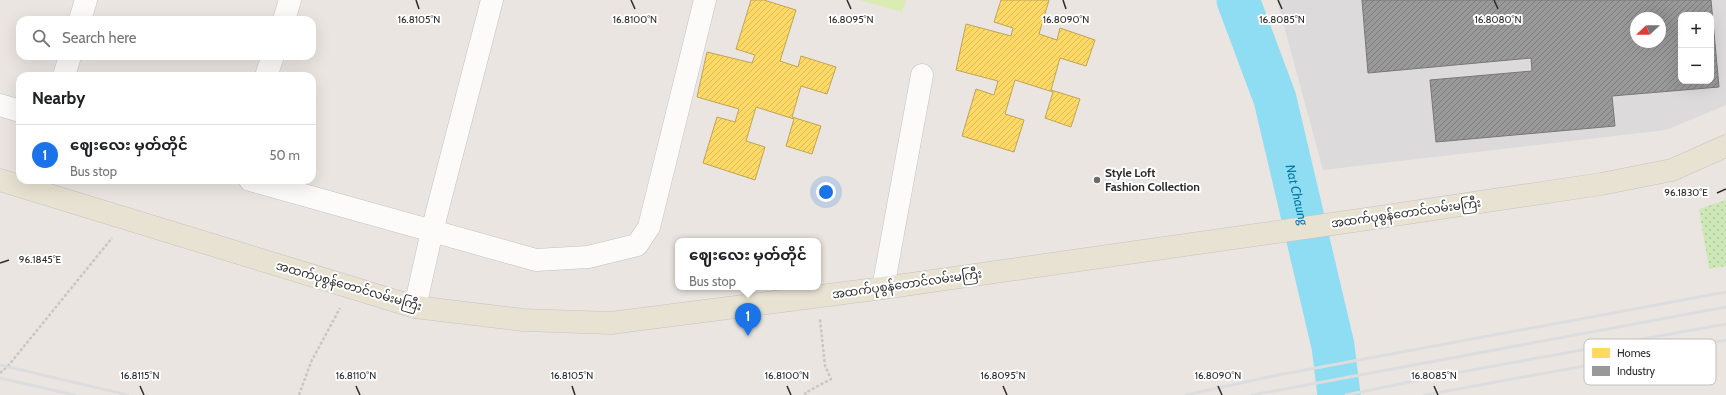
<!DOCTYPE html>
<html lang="en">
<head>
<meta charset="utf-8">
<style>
  body { margin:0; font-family:Cabin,"Noto Sans Myanmar",sans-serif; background:#f2f2f2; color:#202124 }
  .controls { position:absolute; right:12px; top:12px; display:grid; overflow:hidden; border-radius:8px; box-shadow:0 4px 16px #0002 }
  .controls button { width:36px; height:36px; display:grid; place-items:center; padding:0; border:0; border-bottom:1px solid #e0e0e0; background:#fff; color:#202124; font:20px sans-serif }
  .compass { position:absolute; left:1630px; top:12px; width:36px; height:36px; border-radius:50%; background:#fff; box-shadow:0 4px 16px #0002; rotate:248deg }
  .you { position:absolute; left:826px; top:192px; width:14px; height:14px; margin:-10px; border:3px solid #fff; border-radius:50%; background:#1a73e8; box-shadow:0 0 0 6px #1a73e833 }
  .badge { display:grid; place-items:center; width:26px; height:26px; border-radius:50%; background:#1a73e8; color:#fff; font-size:13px; font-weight:700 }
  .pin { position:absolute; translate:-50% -33px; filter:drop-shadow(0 1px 2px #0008) }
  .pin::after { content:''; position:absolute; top:21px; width:14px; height:12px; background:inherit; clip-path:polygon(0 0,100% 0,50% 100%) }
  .popup { position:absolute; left:675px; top:238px; width:146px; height:52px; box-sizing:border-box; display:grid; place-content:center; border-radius:8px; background:#fff; filter:drop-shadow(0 1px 3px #0005); font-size:13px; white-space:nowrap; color:#757577 }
  .popup b { font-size:15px; color:#202124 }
  .popup::after { content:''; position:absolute; left:50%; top:100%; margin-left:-8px; border:8px solid transparent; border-top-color:#fff }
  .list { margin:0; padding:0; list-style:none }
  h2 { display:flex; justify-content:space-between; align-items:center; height:52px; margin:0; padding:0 16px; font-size:17px }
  h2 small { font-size:13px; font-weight:400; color:#757577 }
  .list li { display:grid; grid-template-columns:26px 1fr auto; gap:12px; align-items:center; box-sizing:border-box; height:60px; padding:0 16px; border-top:1px solid #e0e0e0 }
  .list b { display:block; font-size:15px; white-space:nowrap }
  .list p { margin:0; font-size:13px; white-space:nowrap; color:#757577 }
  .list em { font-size:13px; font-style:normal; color:#757577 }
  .icon { flex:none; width:22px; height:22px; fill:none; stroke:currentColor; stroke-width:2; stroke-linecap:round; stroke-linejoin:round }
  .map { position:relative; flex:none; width:1726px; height:395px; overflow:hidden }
  .search { position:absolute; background:#fff; box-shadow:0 4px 16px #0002; left:16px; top:16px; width:300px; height:44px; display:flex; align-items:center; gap:10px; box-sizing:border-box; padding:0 14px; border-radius:12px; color:#757577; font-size:15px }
  .panel { position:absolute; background:#fff; box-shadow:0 4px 16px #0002; left:16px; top:72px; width:300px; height:112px; border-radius:12px }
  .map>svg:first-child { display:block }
</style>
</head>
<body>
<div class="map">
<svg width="1726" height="395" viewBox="0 0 1726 395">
  <defs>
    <pattern id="park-dots" width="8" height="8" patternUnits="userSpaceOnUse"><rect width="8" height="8" fill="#cde7b6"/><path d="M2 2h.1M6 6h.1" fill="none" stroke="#b0c69d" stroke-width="1.8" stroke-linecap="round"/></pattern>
    <pattern id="homes-hatch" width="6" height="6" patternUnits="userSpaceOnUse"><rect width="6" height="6" fill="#ffd966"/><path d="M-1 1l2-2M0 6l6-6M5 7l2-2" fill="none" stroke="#dbba59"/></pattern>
    <pattern id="industry-hatch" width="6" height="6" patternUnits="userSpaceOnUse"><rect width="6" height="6" fill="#999"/><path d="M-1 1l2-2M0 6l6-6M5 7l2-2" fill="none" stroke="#7d7d7d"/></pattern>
  </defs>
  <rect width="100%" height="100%" fill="#eae5e0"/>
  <path fill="#dddadc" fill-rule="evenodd" d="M1277,0H1726V105L1666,130L1323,170ZM1681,15H1711V81H1681ZM1636,18H1660V42H1636Z"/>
  <path fill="url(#park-dots)" d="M1726,200V266L1709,269L1699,209Z"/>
  <path fill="#daecb3" d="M859,0H906L902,12Z"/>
  <path fill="url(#homes-hatch)" stroke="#bfa554" d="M751,0H764L796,10L780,61L798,67L801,56L836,67L827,94L801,86L792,117L821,126L812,154L786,146L794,119L756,107L746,141L765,147L755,180L703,163L717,117L735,122L739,109L697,97L707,52L752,63L755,55L736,49Z
    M1001,0H1049L1039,34L1057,40L1060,28L1095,40L1086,66L1060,58L1051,90L1080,99L1071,127L1045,118L1053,92L1015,80L1005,114L1024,120L1014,152L962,136L976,89L994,95L998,81L956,70L966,24L1011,36L1013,28L994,22Z"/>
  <path fill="url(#industry-hatch)" stroke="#787878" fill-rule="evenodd" d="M1362,0H1711L1719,87L1612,96L1615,126L1436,142L1430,80L1532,71L1531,58L1368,73ZM1681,15H1711V81H1681ZM1636,18H1660V42H1636Z"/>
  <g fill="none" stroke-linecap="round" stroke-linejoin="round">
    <path stroke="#8eddf2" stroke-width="43" id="s1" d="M1238,0L1275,99L1333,346L1339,395"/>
    <defs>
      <path id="minor" d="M80,20L86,0
        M284,20L290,0
        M64,76L70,56
        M266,76L273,56
        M0,105L20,111
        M250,180L536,260L588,257L637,245L649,227L705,0
        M883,288L922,75
        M415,307L432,231L492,0"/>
      <path id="major" d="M0,180L415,307L523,320L611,323L883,288L1367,219L1601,184L1672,170L1726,146"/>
    </defs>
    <use href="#minor" stroke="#c3c1c2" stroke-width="23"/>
    <use href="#major" stroke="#c5c3c1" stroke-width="23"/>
    <path stroke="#c8c7c7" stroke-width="2.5" stroke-dasharray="3 2" stroke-linecap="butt" d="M0,373L8,366L112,238
      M299,395L311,362L340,308
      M806,395L805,393L831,379L825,366L820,319"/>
    <use href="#minor" stroke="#fcfbfa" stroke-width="22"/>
    <use href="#major" stroke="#e8e2d2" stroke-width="22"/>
    <path stroke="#dddddf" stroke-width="3" d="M0,365L128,395
      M0,378L74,395
      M1186,395L1278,375L1726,292
      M1252,395L1726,307
      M1346,395L1439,376L1726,324
      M1425,395L1726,340"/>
  </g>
  <path fill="none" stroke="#2b2b2b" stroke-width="1.5" d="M416,0L419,9M631,0L635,9M847,0L851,9M1063,0L1066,9M1278,0L1282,9M1494,0L1498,9M1717,193L1726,189M0,263L9,260M140,386L144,395M356,386L360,395M572,386L575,395M787,386L791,395M1003,386L1007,395M1218,386L1222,395M1434,386L1438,395"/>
  <circle fill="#6e6c6a" stroke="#fff" stroke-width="1.5" cx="1097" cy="180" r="4"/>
  <g text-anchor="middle" stroke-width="4" stroke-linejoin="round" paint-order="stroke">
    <g font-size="12" font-weight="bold" fill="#2b2b2b" stroke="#fff" text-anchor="start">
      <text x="1105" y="177">Style Loft<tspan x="1105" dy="14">Fashion Collection</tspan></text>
    </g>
    <g font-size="12" fill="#2b2b2b" stroke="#fff">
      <text transform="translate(1406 213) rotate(-8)" y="4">အထက်ပုစွန်တောင်လမ်းမကြီး</text>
      <text transform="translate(907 284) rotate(-8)" y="4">အထက်ပုစွန်တောင်လမ်းမကြီး</text>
      <text transform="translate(349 286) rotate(16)" y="4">အထက်ပုစွန်တောင်လမ်းမကြီး</text>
    </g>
    <g font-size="13" font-style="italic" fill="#0278a8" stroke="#fff">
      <text dy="5" stroke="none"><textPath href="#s1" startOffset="204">Nat Chaung</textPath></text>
    </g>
  </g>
  <rect x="1584" y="339" width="132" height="46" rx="6" fill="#fff" stroke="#bfbfbf" stroke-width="1"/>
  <rect x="1592" y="348" width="18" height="10" fill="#ffd966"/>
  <rect x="1592" y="366" width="18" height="10" fill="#999"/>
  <g font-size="11" fill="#2b2b2b">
    <text x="1617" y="357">Homes</text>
    <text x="1617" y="375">Industry</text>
  </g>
  <g font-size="10" text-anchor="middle" fill="#2b2b2b" stroke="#fff" stroke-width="4" stroke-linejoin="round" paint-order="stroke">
    <text x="1066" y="23">16.8090°N</text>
    <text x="1282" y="23">16.8085°N</text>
    <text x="1498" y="23">16.8080°N</text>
    <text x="419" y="23">16.8105°N</text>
    <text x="635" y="23">16.8100°N</text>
    <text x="851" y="23">16.8095°N</text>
    <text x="1686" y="196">96.1830°E</text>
    <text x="40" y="263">96.1845°E</text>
    <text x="140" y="379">16.8115°N</text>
    <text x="356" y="379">16.8110°N</text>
    <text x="572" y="379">16.8105°N</text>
    <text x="787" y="379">16.8100°N</text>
    <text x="1003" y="379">16.8095°N</text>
    <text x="1218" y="379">16.8090°N</text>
    <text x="1434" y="379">16.8085°N</text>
  </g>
</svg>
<div class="controls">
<button>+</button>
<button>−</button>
</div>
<svg class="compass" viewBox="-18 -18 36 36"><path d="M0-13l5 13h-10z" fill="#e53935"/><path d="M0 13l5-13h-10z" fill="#757577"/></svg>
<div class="you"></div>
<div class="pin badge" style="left:748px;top:336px">1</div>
<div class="popup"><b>ဈေးလေး မှတ်တိုင်</b>Bus stop</div>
<div class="search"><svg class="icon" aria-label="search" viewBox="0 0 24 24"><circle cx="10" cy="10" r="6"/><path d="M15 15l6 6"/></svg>Search here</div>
<section class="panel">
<h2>Nearby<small></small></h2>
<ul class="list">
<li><span class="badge">1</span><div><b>ဈေးလေး မှတ်တိုင်</b><p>Bus stop</p></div><em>50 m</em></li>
</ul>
</section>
</div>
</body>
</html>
